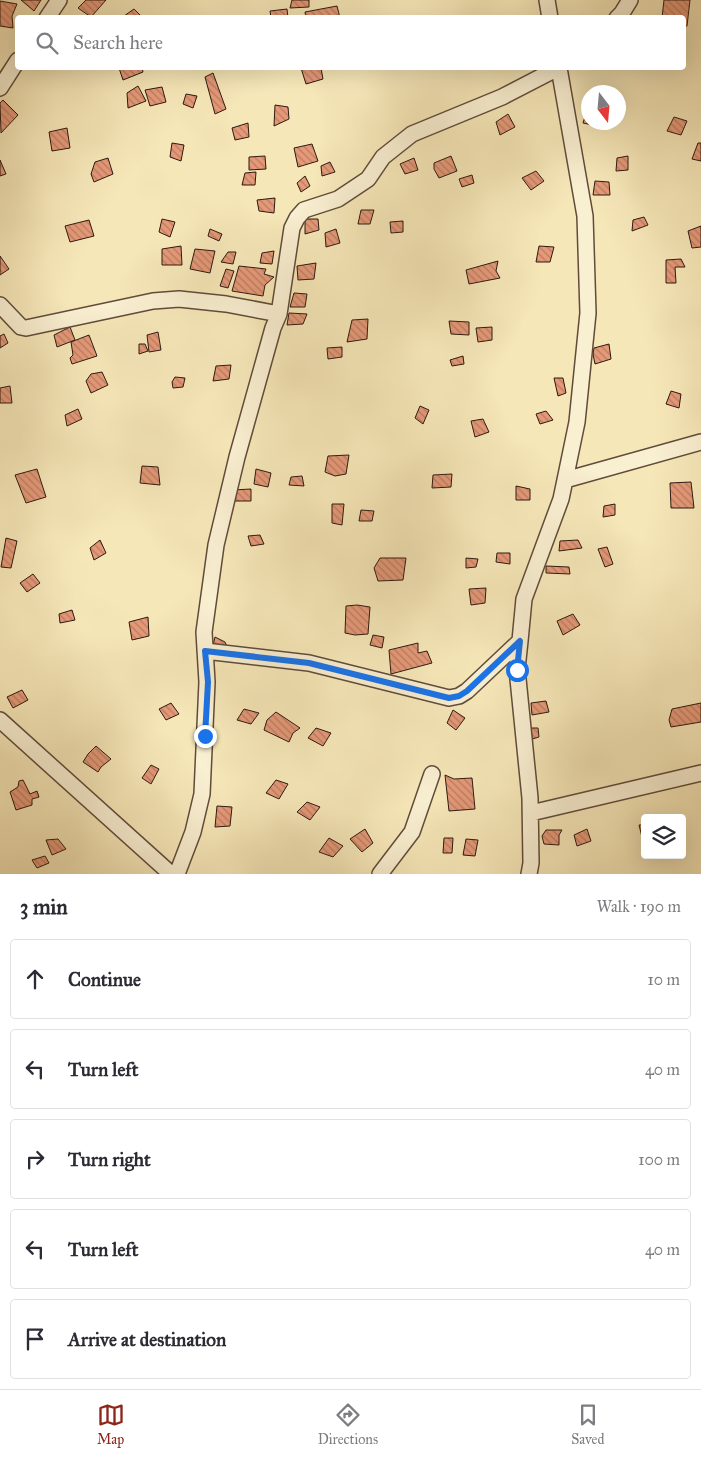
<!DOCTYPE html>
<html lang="en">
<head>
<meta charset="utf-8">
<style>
  body { margin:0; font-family:"IM FELL Great Primer",serif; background:#f7f7f7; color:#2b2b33 }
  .controls { position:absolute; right:15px; bottom:15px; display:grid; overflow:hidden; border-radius:5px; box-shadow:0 5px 20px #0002 }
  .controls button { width:45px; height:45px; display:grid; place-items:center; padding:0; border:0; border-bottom:1px solid #e1e1e2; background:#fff; color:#2b2b33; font:25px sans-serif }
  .compass { position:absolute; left:581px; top:85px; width:45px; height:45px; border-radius:50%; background:#fff; box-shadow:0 5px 20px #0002; rotate:164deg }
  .stop { position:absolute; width:15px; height:15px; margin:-11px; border:4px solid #1a73e8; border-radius:50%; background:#fff }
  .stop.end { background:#1a73e8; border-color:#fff; box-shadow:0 1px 5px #0008 }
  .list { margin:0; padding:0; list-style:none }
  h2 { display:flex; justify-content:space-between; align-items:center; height:65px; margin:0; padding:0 20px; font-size:21px }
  h2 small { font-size:16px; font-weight:400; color:#7c7c81 }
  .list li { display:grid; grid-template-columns:32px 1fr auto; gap:15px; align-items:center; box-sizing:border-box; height:80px; margin:0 10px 10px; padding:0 10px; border:1px solid #e1e1e2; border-radius:5px }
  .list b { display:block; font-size:19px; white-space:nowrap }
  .list em { font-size:16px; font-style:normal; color:#7c7c81 }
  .icon { flex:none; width:28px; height:28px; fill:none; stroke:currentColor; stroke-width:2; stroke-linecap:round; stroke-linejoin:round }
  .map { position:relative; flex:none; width:701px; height:874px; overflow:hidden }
  .search { position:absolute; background:#fff; box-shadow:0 5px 20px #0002; left:15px; right:15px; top:15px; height:55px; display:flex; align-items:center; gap:12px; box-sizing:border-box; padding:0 18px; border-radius:5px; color:#7c7c81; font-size:19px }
  .sheet { height:515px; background:#fff }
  nav { display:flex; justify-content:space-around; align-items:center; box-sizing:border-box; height:70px; border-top:1px solid #e1e1e2; background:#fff; font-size:14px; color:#7c7c81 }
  nav a { display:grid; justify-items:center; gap:2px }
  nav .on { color:#8f2418 }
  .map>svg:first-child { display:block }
</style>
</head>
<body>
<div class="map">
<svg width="701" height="874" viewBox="0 0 701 874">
  <defs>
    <pattern id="building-back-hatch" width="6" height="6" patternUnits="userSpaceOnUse" patternTransform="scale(1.25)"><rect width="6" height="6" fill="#e59978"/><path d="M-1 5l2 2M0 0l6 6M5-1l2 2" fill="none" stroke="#ba7c61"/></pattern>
  </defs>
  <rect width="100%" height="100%" fill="#f6e7b8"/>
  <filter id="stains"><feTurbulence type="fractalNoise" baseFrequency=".004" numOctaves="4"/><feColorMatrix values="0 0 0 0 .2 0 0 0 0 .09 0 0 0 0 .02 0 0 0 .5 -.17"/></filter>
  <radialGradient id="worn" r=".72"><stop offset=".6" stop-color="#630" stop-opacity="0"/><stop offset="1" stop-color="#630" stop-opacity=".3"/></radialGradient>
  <path fill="url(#building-back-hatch)" stroke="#2e1910" d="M21,0H41L34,11Z
    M86,0H106L91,17L78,8Z
    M292,0H309V7L290,8Z
    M664,0H690L687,26H684V18H662Z
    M0,1L17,4L12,16L13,28L0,26Z
    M337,6L340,18H306L305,12Z
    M134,9L140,15L137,18H124V16Z
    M287,9L288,18H271L270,11Z
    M119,68H142L143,72L123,80Z
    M301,68H321L323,79L306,84Z
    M213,73L226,109L215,114L205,77Z
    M138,86L146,101L128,108L127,93Z
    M162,87L166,102L150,106L145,90Z
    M186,94L197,96L193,108L183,104Z
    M3,100L18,115L1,133L0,103Z
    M275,105L288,107L289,119L274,126Z
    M587,110H588V122H598L597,126L583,123Z
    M508,114L515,127L500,135L496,122Z
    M674,117L687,121L681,135L667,131Z
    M248,123L249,137L235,140L232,128Z
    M67,128L70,148L52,151L49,132Z
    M172,143L184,145L181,161L170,157Z
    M698,143H701V161L692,159Z
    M312,144L318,161L298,167L294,148Z
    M265,156L266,169L249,170V157Z
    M451,156L457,171L439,178L434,169V163Z
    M628,156V170L616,171L617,158Z
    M108,158L113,174L94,182L91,174L95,162Z
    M414,158L418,170L405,174L400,164Z
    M0,160L6,174L0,176Z
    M330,162L335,172L322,176L321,166Z
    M536,171L544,181L531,190L522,178Z
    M256,172L255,185H242L245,173Z
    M472,175L474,183L462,187L459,179Z
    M305,176L310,186L301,192L297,183Z
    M595,181L609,182L610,195H593Z
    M275,198L274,213L259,211L257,200Z
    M361,210H374L370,224H358Z
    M644,217L648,225L632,231L633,220Z
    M162,219L175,222L170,237L159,232Z
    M305,219H318L319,230L305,234Z
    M89,220L94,236L70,242L65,226Z
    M403,221V232L391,233L390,222Z
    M701,226V247L692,248L688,231Z
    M210,229L222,234L219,241L208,236Z
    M336,229L340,243L326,247L325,233Z
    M181,246L182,265H162V249Z
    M539,246L554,247L550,262H536Z
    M195,249L215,251L210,273L190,269Z
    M274,251L272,264L260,263L262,253Z
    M228,252H236L233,264L221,262Z
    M0,256L9,269L0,275Z
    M681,259L685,267H675L676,283H666V260Z
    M498,261L496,271L500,278L469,284L466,270Z
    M316,263L314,279L298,280L297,266Z
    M239,266L266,269L264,274L274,277L265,285L263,296L232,291Z
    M226,269L234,271L228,288L220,286Z
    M294,293L307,294L305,307H290Z
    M289,313L307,314L303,324L287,325Z
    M368,319L367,339L347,342L352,320Z
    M449,321L469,322V335L451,334Z
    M70,327L75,340L57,347L54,335Z
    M492,327V340L478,342L476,328Z
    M158,332L161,350L149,352L147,335Z
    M4,334L8,343L0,348V336Z
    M89,335L97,356L72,364L70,358L73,355L71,342Z
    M139,344H145L148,351L139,354Z
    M609,344L611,359L595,364L593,354L594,348Z
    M342,347V357L328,359L327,348Z
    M463,356L464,364L452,366L450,360Z
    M231,365L229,379L213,381L216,366Z
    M102,372L108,385L91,393L86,381L91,374Z
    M175,377L185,378L183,387L173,388L172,382Z
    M554,378H563L566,393L558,396Z
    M10,386L12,403H0V388Z
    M671,391L681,394L679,408L666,404Z
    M420,406L429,410L423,424L415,418Z
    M78,409L82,419L67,426L65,415Z
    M546,411L553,420L540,424L536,414Z
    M483,419L489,432L475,437L471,421Z
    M349,455L346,474L335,476L325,472L328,456Z
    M142,466L158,467L160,485L140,483Z
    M37,469L46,497L26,503L15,475Z
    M256,469L271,473L268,487L254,484Z
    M452,474L451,487L432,488L433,475Z
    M302,476L304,486L289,485L291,477Z
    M691,482L694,508H671L670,483Z
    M516,486L530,489V500H516Z
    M251,489V501H231L233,490Z
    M332,504H344L342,525L332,523Z
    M615,504V515L603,517L604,506Z
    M361,510L374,511L372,521H359Z
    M260,535L264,544L251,546L248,536Z
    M6,538L17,541L11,568L1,567Z
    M100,540L106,553L94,560L90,548Z
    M578,540L582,548L559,551L560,541Z
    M607,547L613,564L605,567L598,549Z
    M497,553H510V564L496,562Z
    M380,558H406L403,580L378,581L374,568Z
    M466,558L478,559L476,567L466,568Z
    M546,566L569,567L570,574L546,573Z
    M33,574L40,583L27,592L20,583Z
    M486,588L485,603L471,605L469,589Z
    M357,605L370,607L368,634L355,635L345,633L346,606Z
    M72,610L75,620L60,623L59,614Z
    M573,614L580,625L563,635L557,621Z
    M148,617L149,636L132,640L129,622Z
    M373,635L384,637L382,648L370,645Z
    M215,637L225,642L229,651L212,649Z
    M418,643V653L427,651L432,663L391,674L389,650Z
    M22,690L28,700L13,708L7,697Z
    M546,701L549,712L532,715L531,703Z
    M171,703L179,714L166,720L159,709Z
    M701,703V722L671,727L669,720L672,709Z
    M244,709L259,713L251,724L237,720Z
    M453,710L465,718L456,730L447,723Z
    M276,712L300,728L293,733L289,742L264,730L267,720Z
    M316,728L331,733L323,746L308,738Z
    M527,728H538L539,737L529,740Z
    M96,746L111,759L101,767L98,772L83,762L88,754Z
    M151,765L159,769L151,784L142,778Z
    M445,775L454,779L472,778L475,809L449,811Z
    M23,780L30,794L37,791L39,797L32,799V805L16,810L10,792L18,787L19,781Z
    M276,780L288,784L279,799L266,793Z
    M307,802L320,807L310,820L297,812Z
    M217,806L232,807L230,826L215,827Z
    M639,825H645V836L642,837Z
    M365,829L373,843L362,852L350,839Z
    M587,829L591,841L577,846L574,835Z
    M546,830H562L559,835V845L544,844L542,836Z
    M329,838L343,846L333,857L319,852Z
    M444,838H453L452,853H443Z
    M58,839L66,849L52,855L46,840Z
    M466,839L478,840L475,856L463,855Z
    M45,856L49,863L37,868L32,860Z"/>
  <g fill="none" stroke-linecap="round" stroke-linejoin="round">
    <defs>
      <path id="minor" d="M547,0L550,18
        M47,18L59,0
        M617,18L622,13L630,0
        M0,88L18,60
        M0,305L21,327L26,328L153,301L179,299L226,304L279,314
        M565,480L701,442
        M205,651L309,663L449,698L459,696L467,691L520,641
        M0,720L171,874
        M531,813L701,773
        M177,874L193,832L202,794L207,682L204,632L216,545L237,457L273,328L279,314L292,228L297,218L304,210L338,199L368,179L383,157L412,134L502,97L558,68
        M380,874L412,832L432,774
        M529,874L531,863L530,798L517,669L520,641L524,599L561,499L565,480L577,422L588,313L585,216L559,68"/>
    </defs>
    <use href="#minor" stroke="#604c3a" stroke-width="18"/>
    <use href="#minor" stroke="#f9efd1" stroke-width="15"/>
  </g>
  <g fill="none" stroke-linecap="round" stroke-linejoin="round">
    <path stroke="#1a73e8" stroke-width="6" d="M205,736L208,682L205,651L309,663L449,698L459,696L467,691L520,641L517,670"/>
  </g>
  <rect width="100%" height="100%" filter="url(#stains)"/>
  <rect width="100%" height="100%" fill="url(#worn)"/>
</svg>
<div class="controls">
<button><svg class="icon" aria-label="layers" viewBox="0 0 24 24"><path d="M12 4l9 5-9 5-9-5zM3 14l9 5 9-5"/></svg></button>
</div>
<svg class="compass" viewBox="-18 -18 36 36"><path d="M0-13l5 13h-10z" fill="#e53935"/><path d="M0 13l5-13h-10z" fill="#7c7c81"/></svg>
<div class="stop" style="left:517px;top:670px"></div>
<div class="stop end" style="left:205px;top:736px"></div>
<div class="search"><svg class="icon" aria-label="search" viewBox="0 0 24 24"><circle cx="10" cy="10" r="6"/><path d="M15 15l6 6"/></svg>Search here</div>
</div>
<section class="sheet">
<h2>3 min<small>Walk · 190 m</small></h2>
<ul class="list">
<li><svg class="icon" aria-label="ahead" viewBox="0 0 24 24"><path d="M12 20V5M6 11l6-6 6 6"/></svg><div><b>Continue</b></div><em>10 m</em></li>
<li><svg class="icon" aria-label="left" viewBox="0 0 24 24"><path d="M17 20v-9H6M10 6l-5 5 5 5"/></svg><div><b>Turn left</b></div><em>40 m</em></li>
<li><svg class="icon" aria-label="right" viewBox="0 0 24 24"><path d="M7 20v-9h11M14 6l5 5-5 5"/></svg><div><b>Turn right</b></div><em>100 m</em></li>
<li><svg class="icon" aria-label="left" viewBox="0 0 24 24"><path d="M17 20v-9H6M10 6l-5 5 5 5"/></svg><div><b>Turn left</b></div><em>40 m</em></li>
<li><svg class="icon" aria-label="arrive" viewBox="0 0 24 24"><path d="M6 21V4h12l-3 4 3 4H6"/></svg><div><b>Arrive at destination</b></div></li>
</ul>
</section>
<nav>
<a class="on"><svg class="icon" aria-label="map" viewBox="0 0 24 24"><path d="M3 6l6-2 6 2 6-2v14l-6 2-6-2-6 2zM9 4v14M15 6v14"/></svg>Map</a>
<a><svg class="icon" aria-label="directions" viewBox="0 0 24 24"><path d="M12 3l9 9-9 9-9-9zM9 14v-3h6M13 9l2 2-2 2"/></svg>Directions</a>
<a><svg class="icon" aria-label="saved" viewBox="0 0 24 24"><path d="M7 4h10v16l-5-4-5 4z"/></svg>Saved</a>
</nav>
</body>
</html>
